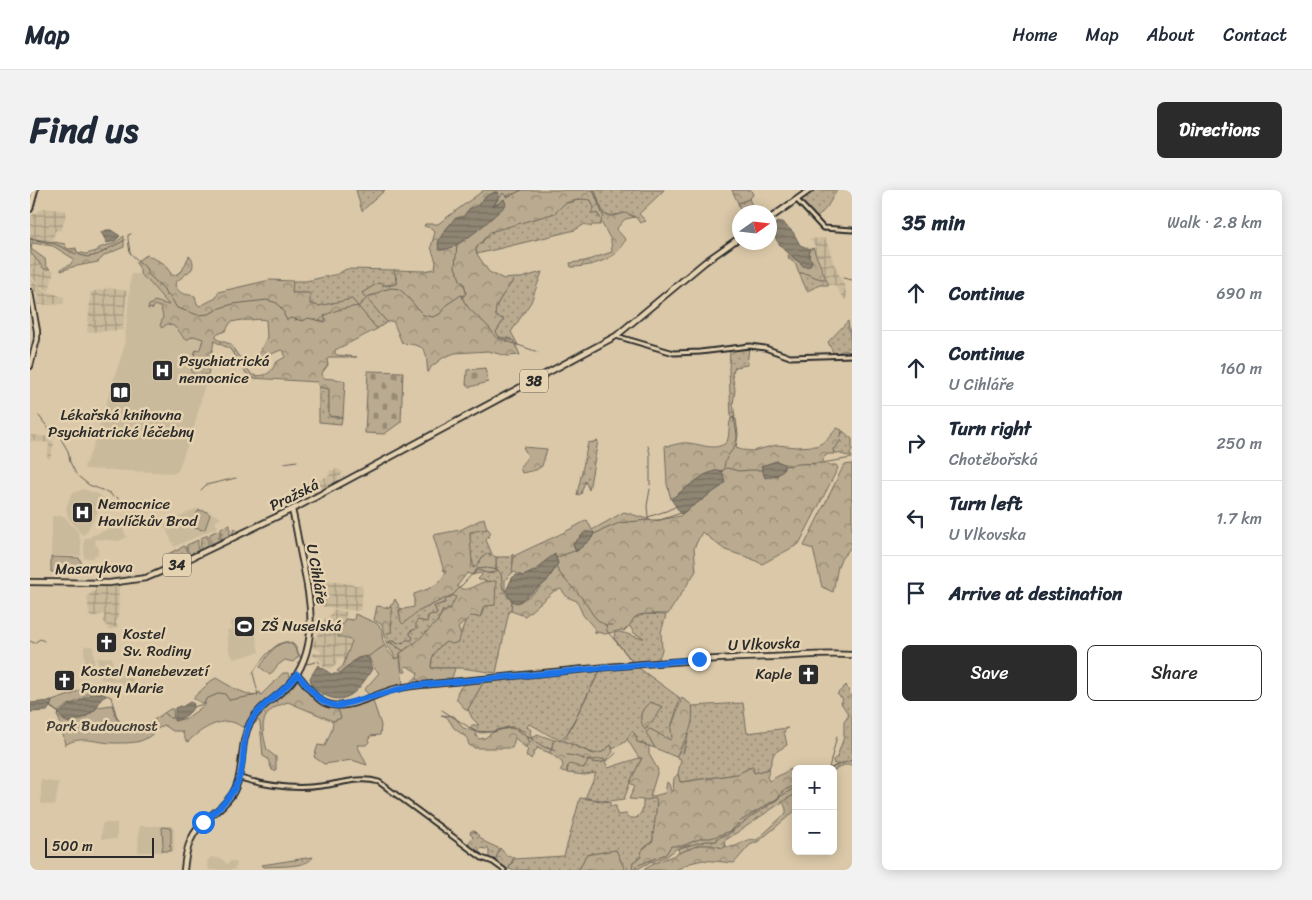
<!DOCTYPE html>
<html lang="en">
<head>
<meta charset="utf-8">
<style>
  body { margin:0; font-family:Sriracha,sans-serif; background:#f2f2f3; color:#1f2937 }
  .controls { position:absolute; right:15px; bottom:15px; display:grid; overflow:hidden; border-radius:8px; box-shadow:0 2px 12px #0003 }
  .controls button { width:45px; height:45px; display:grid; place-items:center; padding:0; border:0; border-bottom:1px solid #e0e1e3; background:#fff; color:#1f2937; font:25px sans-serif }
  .compass { position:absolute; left:702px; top:15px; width:45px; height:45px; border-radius:50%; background:#fff; box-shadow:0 2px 12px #0003; rotate:76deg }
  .scale { position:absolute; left:15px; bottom:12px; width:109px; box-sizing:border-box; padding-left:5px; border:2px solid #2b2b2b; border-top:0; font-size:14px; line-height:18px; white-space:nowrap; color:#2b2b2b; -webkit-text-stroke:4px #e5d2b0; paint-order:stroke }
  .stop { position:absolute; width:15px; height:15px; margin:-11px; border:4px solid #1a73e8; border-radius:50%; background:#fff }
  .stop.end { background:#1a73e8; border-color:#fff; box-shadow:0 1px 5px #0008 }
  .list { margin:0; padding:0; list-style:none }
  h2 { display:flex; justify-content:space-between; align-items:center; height:65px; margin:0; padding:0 20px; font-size:21px }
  h2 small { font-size:16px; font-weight:400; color:#747a83 }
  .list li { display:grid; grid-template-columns:32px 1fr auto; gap:15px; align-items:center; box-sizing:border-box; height:75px; padding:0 20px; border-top:1px solid #e0e1e3 }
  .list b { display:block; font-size:19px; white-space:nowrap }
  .list p { margin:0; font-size:16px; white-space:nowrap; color:#747a83 }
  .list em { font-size:16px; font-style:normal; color:#747a83 }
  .actions { display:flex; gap:10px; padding:15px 20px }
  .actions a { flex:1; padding:11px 0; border:1px solid #2b2b2b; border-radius:8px; text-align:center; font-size:18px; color:#2b2b2b }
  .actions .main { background:#2b2b2b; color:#fff }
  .icon { flex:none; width:28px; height:28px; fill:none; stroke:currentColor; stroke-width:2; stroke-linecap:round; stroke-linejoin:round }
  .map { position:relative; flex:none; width:822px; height:680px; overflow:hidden; border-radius:8px }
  header { display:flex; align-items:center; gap:30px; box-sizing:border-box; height:70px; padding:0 25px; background:#fff; border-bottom:1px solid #e0e1e3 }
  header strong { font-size:24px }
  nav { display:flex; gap:28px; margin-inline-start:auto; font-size:18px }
  .intro { display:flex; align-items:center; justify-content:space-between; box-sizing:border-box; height:120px; padding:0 30px }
  h1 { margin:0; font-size:35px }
  .button { padding:12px 22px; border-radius:8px; background:#2b2b2b; color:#fff; font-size:18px; font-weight:700 }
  main { display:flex; gap:30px; padding:0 30px }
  aside { flex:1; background:#fff; border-radius:8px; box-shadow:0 2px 12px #0003 }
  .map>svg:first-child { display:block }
</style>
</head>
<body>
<header>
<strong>Map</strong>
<nav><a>Home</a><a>Map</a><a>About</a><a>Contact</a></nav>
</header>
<div class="intro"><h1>Find us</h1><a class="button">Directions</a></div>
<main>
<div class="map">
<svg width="822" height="680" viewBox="0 0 822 680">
  <defs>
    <pattern id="industrial-grid" width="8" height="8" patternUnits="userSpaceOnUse" patternTransform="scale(1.25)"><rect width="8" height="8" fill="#caba9c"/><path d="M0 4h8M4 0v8" fill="none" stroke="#a4977f"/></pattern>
    <pattern id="grass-dots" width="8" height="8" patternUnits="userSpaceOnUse" patternTransform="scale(1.25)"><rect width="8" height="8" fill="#baab90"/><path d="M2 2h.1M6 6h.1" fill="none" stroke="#978b76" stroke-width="1.8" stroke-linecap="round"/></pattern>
    <pattern id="forest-crowns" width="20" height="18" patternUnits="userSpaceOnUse" patternTransform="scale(1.25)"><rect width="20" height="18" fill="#baab90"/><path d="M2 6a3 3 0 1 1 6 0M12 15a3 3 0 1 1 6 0" fill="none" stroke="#978b76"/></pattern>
    <pattern id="cemetery-stones" width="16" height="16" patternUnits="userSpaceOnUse" patternTransform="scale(1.25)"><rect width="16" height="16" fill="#baab90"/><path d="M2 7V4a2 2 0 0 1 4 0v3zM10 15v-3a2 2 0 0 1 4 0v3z" fill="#978b76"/></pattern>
    <pattern id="water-rules" width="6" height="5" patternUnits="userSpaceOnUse" patternTransform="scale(1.25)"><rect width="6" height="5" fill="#8f8573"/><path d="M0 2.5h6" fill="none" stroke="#756d5f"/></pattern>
  </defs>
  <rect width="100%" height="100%" fill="#dac8a8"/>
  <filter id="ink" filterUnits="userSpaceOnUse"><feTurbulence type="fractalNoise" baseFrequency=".02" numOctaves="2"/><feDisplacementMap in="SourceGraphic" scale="10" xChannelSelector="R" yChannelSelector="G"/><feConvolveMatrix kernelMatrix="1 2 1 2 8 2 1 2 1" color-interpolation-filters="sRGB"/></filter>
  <g filter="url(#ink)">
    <path fill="#caba9c" d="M101,84H110L119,92L139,115L176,147L182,164L165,234L148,281L145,283L56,279L54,277L62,259L94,157Z
      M53,299L68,304L74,309L56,343L52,345L39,329L36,319L41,304Z
      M165,319L176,320L191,328L185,332L188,337L144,357L134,334Z
      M22,326H34L48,342L51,353V366H21Z
      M91,334L97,347L89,351L65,349L66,356H68V365H64V368H54V348H59L61,346Z
      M226,428V447L229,462L204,469L199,461L197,440L203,439L200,432Z
      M55,456H63L65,482H55L54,457Z
      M82,467L84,488L91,487L90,478H94L95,484L102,485L103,495L98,500L90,492L71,489L67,468Z
      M11,590L29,593L25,615L11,614Z
      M73,633H87V649H71L72,635Z
      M109,636H142L144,639V662H108Z
      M181,667L192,669L197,674L201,671L206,672L207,676L203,679L208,680H179L177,671Z"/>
    <path fill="url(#industrial-grid)" d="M14,18L36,21L32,40L25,41L22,53L0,48L1,26Z
      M793,48L796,49L804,74L814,95L817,107L815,110L805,95H799L783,58L786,57L780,49Z
      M0,62L14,79L24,80L19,101L10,96L0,85Z
      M0,88L15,101L34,107V114L8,115L6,114L9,109L7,102H2Z
      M79,98L97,101L93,140L57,142L61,102Z
      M1,245L18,247L24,253L20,269L17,268L19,253L0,251Z
      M308,279L313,283L304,294L284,306L282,303L283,293L300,285L299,281Z
      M290,389L332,396L333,401L330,420L327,421L290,416L287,414L283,411V395Z
      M89,395L88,428L86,433L88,437L79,440L74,432V424L60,427L57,407L62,402L65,401V396Z
      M303,419L317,422L308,446L322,451L315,470L308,468L305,476L299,479L293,476L291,470L282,465L283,463L290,464L291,461L282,456L295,429L300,426Z"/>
    <path fill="url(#grass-dots)" stroke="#726b5e" fill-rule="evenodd" d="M326,0H355L332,21Z
      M565,0H634L609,24L616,31L610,33C608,31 607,28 605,27C596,20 584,27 575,25C572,21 566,6 565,0Z
      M783,0H807L797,17L786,29L771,13L772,9Z
      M552,9L562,10L564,18L561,23L564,24L566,23L572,30L570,35H562L561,37L555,34L545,40L447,64L446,58L464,40L525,23L534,14Z
      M719,9L725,22H711L708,13Z
      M316,79L365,80L366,94L355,95L348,93L332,103L357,132L347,139L322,109L289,116L280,114L278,103H261L263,91H276L308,84Z
      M512,82L501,112L481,142L488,155H486L481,149L469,147L466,142L473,131C471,129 468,128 466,126C460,119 481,95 484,88H491Z
      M769,83C779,82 786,90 796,89L799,95H790L777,101Z
      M818,131L822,162L819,163L815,160L804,164L798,152Z
      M719,157L717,175L705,177L702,184L705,200L703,214L705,227L702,228L701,227L699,180L700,159Z
      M289,197L299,199V224L300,227H312L311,234L289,232Z
      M813,241L822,249V260L820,264L822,267L803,262V259C813,252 807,248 813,241Z
      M568,251L559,300L555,291L551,304L547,305L558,253Z
      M198,335H200V345H202L204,338L209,342L160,365L156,357L157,355L168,350V360H170L171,348L178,345V355L180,354V344L188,340L190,342L189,350H191V338Z
      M448,339H458L461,343L456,350L462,364C448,364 452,373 444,378L440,361V342Z
      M154,356L159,366L142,374L138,364L146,360L148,361L149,359Z
      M483,364V382L475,390V403L482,411L481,421H479L466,483L432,478H401C401,466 405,459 416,452L422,454L428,452L435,432L437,428L442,425L449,427L451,426L454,416L465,415L460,391L455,392L454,390H449L448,389L452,385L450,383L442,385L448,380L460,384L466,382V367H480Z
      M422,404L426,407C425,414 420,420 413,422V420L407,432L385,453L370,463V467L365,469C363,459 354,456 355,444L361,442L362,418L359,416L363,414L365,409L370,418L372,419L369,420L370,426L375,432L387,422Z
      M616,424L636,425L631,442L632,460L628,471L603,473L584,448L585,442C595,441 603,448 614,448L604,443L599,435L604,428Z
      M606,476L650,508L641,538L642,548L640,550L620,539L617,542L625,558L607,552L605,544L602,542L595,552L583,559L581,555L571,563L565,564L534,551L571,479L586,480ZM620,512L633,517L616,539C607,528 610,521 620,512Z
      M570,480L538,542L532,550C516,546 512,539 499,534L497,537L501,540L500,543L502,547L499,549L494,545L495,542C490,540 485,536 480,537C467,538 451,549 440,538L442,535H449L442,528L438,519L454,491Z
      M816,495L822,509V575H814L803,581V579H798L810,574H804L803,570L807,567L814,547V532L819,525L811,513L813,509L807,504Z
      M713,513L717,543L758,538L754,541L757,555L744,563L739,579L724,583L721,577L708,584L650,592L648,584L651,569L646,567L657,549L653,563C658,547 662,533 662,516Z
      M507,544L524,550L520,563L507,558L501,569L498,566H496L500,551Z
      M609,568H612L601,590L594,609L580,611L555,608L566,583L555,585L537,583L538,576L540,574L554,578L559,570L574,569L578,578Z
      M766,595V604C741,618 718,636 694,651L695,657L693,658L680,655H669L649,663L648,658L675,651H687L686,648L697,645L719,628L748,609L752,601Z
      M550,608L580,612V616H586L587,625L596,624L600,628H606C613,622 613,619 613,610L626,608C628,622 623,636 623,650L612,660L611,667L604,672L602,680H595L586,660L556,665L549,680H481L479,678L484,669L534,666Z
      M441,641H444L455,652L470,659L465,671L459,669V660L452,658L446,662L437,655L443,647L440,644Z"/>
    <path fill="url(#forest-crowns)" stroke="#726b5e" fill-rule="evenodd" d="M454,0H565C566,6 572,21 575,25L584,26L595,23L605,27L595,29L587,38L588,41L596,50C592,54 588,62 584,65C571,73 556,77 541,77L540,73L555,71L582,62L581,50L571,32L572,30L567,23L564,24L561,23L564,18L561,10L552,9L538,12L534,14L525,23L460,42L446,58L447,64L459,82L474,89L484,88C479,100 462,113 466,126L474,129L466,142L469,147L484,151L490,165L477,166L458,161L425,163L414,167L401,177L398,183C395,160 400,156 372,153L363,131L357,132L332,103L348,93L357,96L366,94L367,90L364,80L394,81L405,79L406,72L401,57L405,42L401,38L394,36L395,34H408ZM465,2L466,11L463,15L466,16L460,29L442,44L429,53L410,60C404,49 420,35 426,28L433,27L439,19L447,16L455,7Z
      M702,0H721L723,5L719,9L708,13Z
      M94,46V57L75,65L68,72L42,77L31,81V79L40,75L44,69L23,56L2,53L1,59L15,69L16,76L20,79H14L1,63L0,48L35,54V57L39,59L46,58L47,62L56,64L67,61L69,58L85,53Z
      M783,58L796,89C786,90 779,82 769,83L766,74L759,69L758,65L769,72L773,76H780L782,71L779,67L780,59Z
      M117,65L133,73L143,86L152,81L159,66C163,69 164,74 162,79L146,92L145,95C149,105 156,104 165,106L167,114L170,116L186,108L188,102L240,90L263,91L262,103H280V114L289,116L322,109L347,139L305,160V163L307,165L327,167H301L297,169L298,175L292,183L293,188L312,190L315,192L313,227L299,226V199L289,197L287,192L222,188L216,183L200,159L184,151L178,185L161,184L165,161L170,159L173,149L164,146L158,149H154C150,142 146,135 137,134L132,138L130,136L133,127L131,118L125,115L122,120V118L118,119L119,115L122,114L124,111L139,115L119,92L110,84V79L106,73L107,71ZM212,130C220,131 228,128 236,130L237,147L225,173H235L239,165L251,160L254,161L255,167L245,173C242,185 232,187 222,185L200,154L186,149V145L195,141L201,132Z
      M701,228L706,229L708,244L706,258L712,260L722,261L747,255L766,257L786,256L796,251L807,238L812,240L810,252L803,259L804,264H798L793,268V271L796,275H806L808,278L769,354L732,374L720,368L695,360L672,342L664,358L666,381L638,424H616L608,425L604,428L600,435L594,441L592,440L575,444L567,442L566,444L564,441L566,440L553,425L547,411L537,407L531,399L524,401L495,426L481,421L482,411L488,413C507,402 519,392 528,373L524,365C514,375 507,380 493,386L482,381L484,366C508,354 533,344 557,330L562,340L594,322L624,331L650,326L662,316L692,296L695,292L692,281C676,279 655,300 641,309L637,294L635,255L638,256C645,255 652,252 658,253C672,254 685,262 697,252C700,244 698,236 701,228ZM747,271L754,279L748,285L735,287L732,276ZM564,343L562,348L546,361L543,354L553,344Z
      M493,257L517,259L512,276L506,280L492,283L490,277L498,266Z
      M822,274V356L811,369L808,376L803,402L792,397L783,359L774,356L814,275Z
      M454,328L457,339L440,342C440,355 442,365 442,377L444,378C453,371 451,359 466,367V382L457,383L448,380L442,385L437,383L427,396C435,404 444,395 454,392C457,392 462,391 466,391L465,415L454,416L450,427L441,426L428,438L431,445L428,452L422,454L416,452C405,459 401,466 401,478H425L421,491L377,495L387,487L388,483L377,476L374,478L376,482H372L370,463L385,453L407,432L413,422L420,419L426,407L422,405L387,422L373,434L371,432L369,420L384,417V404C396,400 412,395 416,381H414L403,345L430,340Z
      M347,416L362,418L361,442L355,444L352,435L344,430Z
      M268,490L286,507L308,517L311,528L303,531L258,512C230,521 230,534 237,560L246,567V580L245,581L242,580L238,569L233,566L230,533L228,530L221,538C223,523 251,503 262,493Z
      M454,491L438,519L437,521L427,510C425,493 441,492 454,491Z
      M652,508L662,515C664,529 661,541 653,553C650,557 649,562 646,567L625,558L616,542L620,539L640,550L642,548L641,538Z
      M620,512L633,517L615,540C608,528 610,521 620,512Z
      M411,525L424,526L433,538L446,542V546L449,549L455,548C466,538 482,536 496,542L494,545L499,550L496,558L485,548L482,558H445L439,555L437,548L424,538L417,527Z
      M602,541L605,544L607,552L619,556V564L628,580L620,607L635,603L637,592L639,594L641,601H643L644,588L648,584L650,592H652L708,584L723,576L724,583L740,579L737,587L739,591L761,579L766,588V595L752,601L748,609L719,628L697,645L687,648V651H675L646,659L637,666L624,671L625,673L669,655H680L693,658L695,657L694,655L697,657C709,657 709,653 718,650C721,649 724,650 727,650L756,623C757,620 754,612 751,612L766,604V620L729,651L720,655L704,673L673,670L660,673L646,680H613L624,674L622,671L606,680H602L603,672L611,667L612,660L623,651C623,636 628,622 626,608L616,610L599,609L605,596L600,593L601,590L612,568H609L597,549Z
      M524,550L534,551L563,564L573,562L581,555L583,562L575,571L574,569L559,570L553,578L540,574L537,577V582L530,581L533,576L532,572L520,563Z
      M470,658L476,665L484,667L478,680H475L465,671Z
      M586,660L595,680H549L556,665Z
      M283,667C277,678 247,676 234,677L232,675Z"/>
    <path fill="url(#cemetery-stones)" stroke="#726b5e" d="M455,178L458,192L440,197L436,195L437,180Z
      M338,181L373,182L371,232L354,244L335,243Z"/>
    <path fill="#baab90" stroke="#726b5e" d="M169,320L177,322L180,325L175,339L171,340L167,337L166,339L160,334Z
      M21,367L49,368L51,372L50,382H21Z
      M325,424L346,433L352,439C351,453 356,459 365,469L370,467L373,496L341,506L334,500L349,483L345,479L338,466L327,468L310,483L307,481L313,476L322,451L313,447H308L315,429L324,430Z
      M256,452L263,455L269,466L263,472L255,470L248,475L240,485L230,477C237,467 243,455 256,452Z
      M253,483H258L262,489L217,536L212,537C210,536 208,534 205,533C190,527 168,541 158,552L156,551L152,541H143L134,535C127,538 122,546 115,549C108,553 97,553 88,553C68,554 52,544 35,555L31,534L27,525C29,527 33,531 36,532C45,536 63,523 68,517L82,515L87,530L92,534L95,539L112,538L140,519H143L144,531L157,528L176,514H173L163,508L177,495L176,494L186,488L205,499L223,506L230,502L231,505Z
      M60,494H62L63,500L50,510L38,515L28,522L20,516L22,511L43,504Z
      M342,508L351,535L350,545L340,546L339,552L336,555H327L337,575L322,570L294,574L284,567L288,555L295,556L302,539L303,531L311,528L308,519Z
      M132,637L141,638V654L139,655L141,656V661H132L133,655Z"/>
    <path fill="url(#water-rules)" stroke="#676156" d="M465,2H467L469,5L464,16L474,9L476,14L475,16C462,28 427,62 409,60L408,54L410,48L424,29L433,27L439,19L447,16L455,7Z
      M747,32H752L763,42L770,55L780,59L779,67L782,71L780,76L774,77C763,64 743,57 743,36Z
      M77,40H81L90,46L85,51L77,53L71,42Z
      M747,271L754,274V279L748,285L735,288L731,276Z
      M687,280L692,281L695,292L692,296L651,324L641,309L674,285Z
      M556,342H564L562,348L546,362L543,354Z
      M525,364L528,373L517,391L489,412L485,413L479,407L476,401L482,388L486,385L493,386L508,380L515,371Z
      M335,466L339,469L342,479C330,499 316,519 291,503C285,499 281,495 280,488L288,475L301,484H310L325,470Z
      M66,501L72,502L76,506C68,510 71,512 66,518C61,525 48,530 40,532L34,530L28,524L41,514L47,513Z
      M22,511L21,515L17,521L0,522V513Z
      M160,512L164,514C162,523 154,528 145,531V518L150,516L152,517Z"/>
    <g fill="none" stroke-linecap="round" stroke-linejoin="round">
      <path stroke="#676156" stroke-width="1" d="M563,0L574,28
        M463,16L473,3L477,7L492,0
        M98,48V45L101,44
        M0,49L25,54L46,64L58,67L67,65L95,50
        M98,49L100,63L116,78L118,84L134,99L136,105L140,106L147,118L168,125L179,124L190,118L203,114L237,110L247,113L254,122V125L257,130L261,128L273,131L278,128L295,132L296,131L294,126C306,119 316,118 329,116L339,106L344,105L353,100L362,98L369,99L374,103L393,125L403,127L410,124L416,115L431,105L434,106L436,103L434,93L431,92L425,77L427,55
        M813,88L822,90
        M432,106C436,123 459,131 465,147L508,162
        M9,226L25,247
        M31,249L38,261L40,272L46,284
        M618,256L620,264V295
        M254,273L267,271
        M754,276L768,274L792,273L822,268
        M694,278C695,263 704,263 707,250C708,242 704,234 704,226
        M691,281L697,278L709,281L720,280H733
        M49,287L59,295L80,303L83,307
        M171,300L176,295L206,288
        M87,307L91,314L94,315
        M103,314L107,310H115
        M618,327L617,316L620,299
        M619,330H630L651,323
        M564,344L589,333L618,330V327L636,321L647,316
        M525,368L547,360
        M526,377C533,390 543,397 552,408C560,418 563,430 576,435L577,441L603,472
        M472,394L473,399L476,401
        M576,435H582
        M0,451L4,453L10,449L14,451
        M375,451L376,450H382L383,447L380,445V441L386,439V432L388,430L397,432L398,426L402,424L406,425L407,423L404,416L415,413L416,409L421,407L447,379L456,378L468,380L471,384L472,392
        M359,452L374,461
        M356,455L360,451H365L367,454L374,452
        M336,468L354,456
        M274,471L277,474L286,472
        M288,471L290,473
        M386,487L391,494
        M227,499L223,483C229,473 249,444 263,454C267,457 268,464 271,468
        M76,505L81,507L87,528L91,532
        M20,517L29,523
        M163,517L174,514L176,509L190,503L195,504L199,510L228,505L227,501
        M412,520L445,541L462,542L481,537L501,548
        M135,523L140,528H145
        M502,549L514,557L526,561
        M537,565C559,566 567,583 586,563
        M799,578L807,546
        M798,579L822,570
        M673,648H681L701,641L712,630L766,597
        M603,680L606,676L636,664L641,656H652L672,648"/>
      <defs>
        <path id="minor" d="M767,10L793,38L822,40
          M586,146L644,163L670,162L720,156L735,158L760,167L822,165
          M210,588C237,596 263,600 291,596C311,594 328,586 349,592L452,668L463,672L474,680"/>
        <path id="major" d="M0,19L5,0
          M739,29L780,0
          M0,102L7,141V149L0,176
          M0,392L79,393L116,388L142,377L269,316L586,146L675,72L709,48
          M267,484C276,493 282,505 293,512C313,523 341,506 361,500C371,497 381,496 391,495C508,484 625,470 743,467C769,466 795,463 822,465
          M154,680C156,658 161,641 179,627C187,621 195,614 201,606C216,584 208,556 220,533C230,514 250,507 263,490C290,453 280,405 271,365C268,350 266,335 262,320"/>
      </defs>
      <use href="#minor" stroke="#2b2b2b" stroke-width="7"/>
      <use href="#major" stroke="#2b2b2b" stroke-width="8"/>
      <use href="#minor" stroke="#e5d2b0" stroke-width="3"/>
      <use href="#major" stroke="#e5d2b0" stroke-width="4.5"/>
    </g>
  </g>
  <g fill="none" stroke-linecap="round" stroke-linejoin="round" filter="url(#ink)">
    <path stroke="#1a73e8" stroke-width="6" d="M173,632C192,616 209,602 212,576C214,561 213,545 221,531C233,511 255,503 267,484C280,497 287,514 308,516L380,496L669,469"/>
  </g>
  <defs>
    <symbol id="hospital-square" viewBox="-11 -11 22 22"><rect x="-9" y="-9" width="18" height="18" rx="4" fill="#2b2b2b" stroke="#e5d2b0"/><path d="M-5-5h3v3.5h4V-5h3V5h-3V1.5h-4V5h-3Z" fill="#fff"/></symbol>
    <symbol id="library-square" viewBox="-11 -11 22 22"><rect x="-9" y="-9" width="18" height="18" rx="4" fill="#2b2b2b" stroke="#e5d2b0"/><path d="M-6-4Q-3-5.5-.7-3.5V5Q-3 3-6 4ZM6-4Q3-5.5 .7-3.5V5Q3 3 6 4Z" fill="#fff"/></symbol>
    <symbol id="stadium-square" viewBox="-11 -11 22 22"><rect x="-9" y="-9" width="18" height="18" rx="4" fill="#2b2b2b" stroke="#e5d2b0"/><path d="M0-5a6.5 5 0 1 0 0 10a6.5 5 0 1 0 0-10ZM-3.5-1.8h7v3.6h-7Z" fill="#fff"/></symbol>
    <symbol id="church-square" viewBox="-11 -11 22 22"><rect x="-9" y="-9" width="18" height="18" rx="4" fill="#2b2b2b" stroke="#e5d2b0"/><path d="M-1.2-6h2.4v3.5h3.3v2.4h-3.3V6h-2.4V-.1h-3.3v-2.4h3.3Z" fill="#fff"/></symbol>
  </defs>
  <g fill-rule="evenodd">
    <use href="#hospital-square" x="120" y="168" width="25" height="25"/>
    <use href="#library-square" x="78" y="190" width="25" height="25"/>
    <use href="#hospital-square" x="40" y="310" width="25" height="25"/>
    <use href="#stadium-square" x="202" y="424" width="25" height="25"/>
    <use href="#church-square" x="64" y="440" width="25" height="25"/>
    <use href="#church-square" x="766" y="472" width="25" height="25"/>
    <use href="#church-square" x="22" y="478" width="25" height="25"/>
  </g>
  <g text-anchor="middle" stroke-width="5" stroke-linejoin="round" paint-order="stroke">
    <g fill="#e5d2b0" stroke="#635d53" stroke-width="1">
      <rect x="490" y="179.5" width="28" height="23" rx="4"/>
      <rect x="133" y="363.5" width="28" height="23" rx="4"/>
    </g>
    <g font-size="14" font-weight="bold" fill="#2b2b2b">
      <text x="504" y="196">38</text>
      <text x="147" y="380">34</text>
    </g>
    <g font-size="15" fill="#2b2b2b" stroke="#e5d2b0" text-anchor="start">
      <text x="149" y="176">Psychiatrická<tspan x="149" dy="17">nemocnice</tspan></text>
      <text x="91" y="230" text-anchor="middle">Lékařská knihovna<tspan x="91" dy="17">Psychiatrické léčebny</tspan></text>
      <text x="68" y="319">Nemocnice<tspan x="68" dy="17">Havlíčkův Brod</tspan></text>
      <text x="231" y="441">ZŠ Nuselská</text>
      <text x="93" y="449">Kostel<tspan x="93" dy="17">Sv. Rodiny</tspan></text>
      <text x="51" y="486">Kostel Nanebevzetí<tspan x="51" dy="17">Panny Marie</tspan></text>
      <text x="762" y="489" text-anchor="end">Kaple</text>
    </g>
    <g font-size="15" fill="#2b2b2b" stroke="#e5d2b0">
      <text transform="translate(264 305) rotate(-26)" y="5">Pražská</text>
      <text transform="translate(64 378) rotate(-2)" y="5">Masarykova</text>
      <text transform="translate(287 384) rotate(80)" y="5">U Cihláře</text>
      <text transform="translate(734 454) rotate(-2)" y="5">U Vlkovska</text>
    </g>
    <g font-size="15" fill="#403e3a" stroke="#e5d2b0">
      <text x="72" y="541">Park Budoucnost</text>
    </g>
  </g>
</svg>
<div class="controls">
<button>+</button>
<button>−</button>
</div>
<svg class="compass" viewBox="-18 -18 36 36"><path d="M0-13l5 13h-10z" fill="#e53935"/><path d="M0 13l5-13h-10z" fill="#747a83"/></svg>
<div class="scale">500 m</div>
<div class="stop" style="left:173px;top:632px"></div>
<div class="stop end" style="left:669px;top:469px"></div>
</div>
<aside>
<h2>35 min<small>Walk · 2.8 km</small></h2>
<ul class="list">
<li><svg class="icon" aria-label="ahead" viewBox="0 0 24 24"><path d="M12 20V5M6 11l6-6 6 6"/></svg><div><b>Continue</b></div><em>690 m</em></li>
<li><svg class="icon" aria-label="ahead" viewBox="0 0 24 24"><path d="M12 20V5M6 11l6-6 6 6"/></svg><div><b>Continue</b><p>U Cihláře</p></div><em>160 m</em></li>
<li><svg class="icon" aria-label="right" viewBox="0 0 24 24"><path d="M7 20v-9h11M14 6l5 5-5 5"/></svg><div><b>Turn right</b><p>Chotěbořská</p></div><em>250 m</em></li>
<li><svg class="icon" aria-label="left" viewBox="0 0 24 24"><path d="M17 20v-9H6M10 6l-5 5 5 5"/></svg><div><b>Turn left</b><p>U Vlkovska</p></div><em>1.7 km</em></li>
<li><svg class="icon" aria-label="arrive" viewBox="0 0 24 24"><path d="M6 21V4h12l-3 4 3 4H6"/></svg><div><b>Arrive at destination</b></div></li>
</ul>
<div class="actions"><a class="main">Save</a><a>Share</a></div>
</aside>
</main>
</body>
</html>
